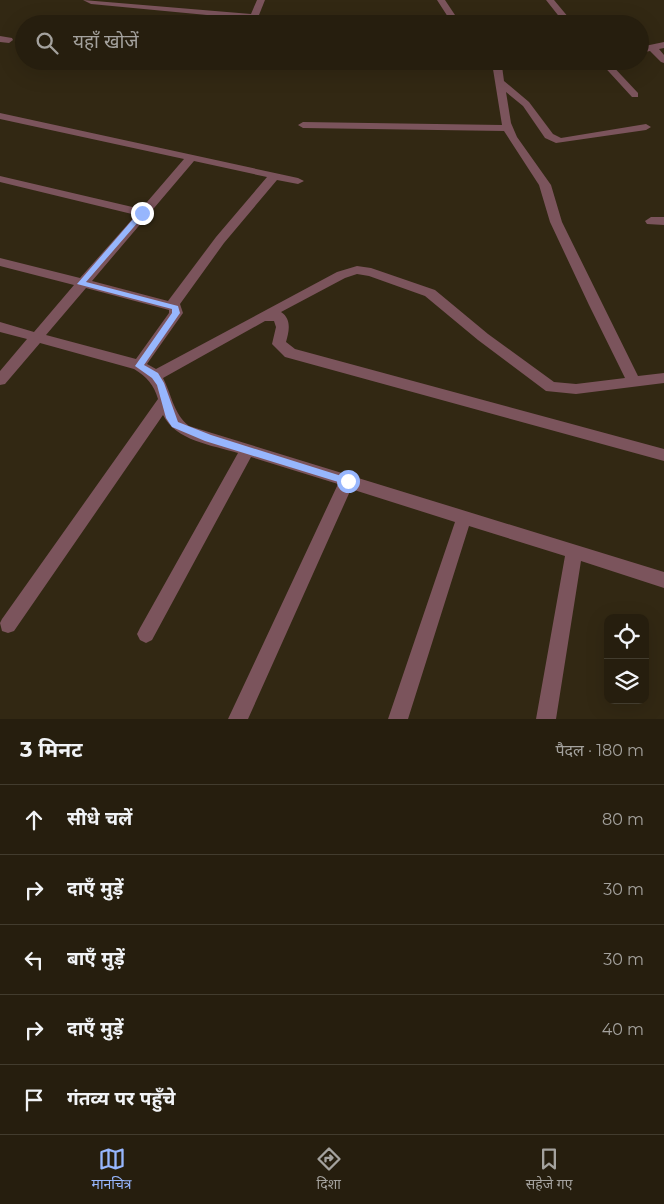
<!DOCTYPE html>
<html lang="hi">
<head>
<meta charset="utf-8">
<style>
  body { margin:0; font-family:Montserrat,"Noto Sans Devanagari",sans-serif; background:#2e2717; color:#f1f3f6 }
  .controls { position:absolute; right:15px; bottom:15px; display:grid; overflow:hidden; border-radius:10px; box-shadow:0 5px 20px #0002 }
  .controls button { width:45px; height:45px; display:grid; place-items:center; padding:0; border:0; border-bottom:1px solid #423c2e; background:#261e0e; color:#f1f3f6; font:25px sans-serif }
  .stop { position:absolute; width:15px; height:15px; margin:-11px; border:4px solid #97b6fd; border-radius:50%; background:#fff }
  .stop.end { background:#97b6fd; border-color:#fff; box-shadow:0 1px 5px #0008 }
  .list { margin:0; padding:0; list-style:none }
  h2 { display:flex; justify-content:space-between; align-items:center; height:65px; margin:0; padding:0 20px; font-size:21px }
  h2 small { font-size:16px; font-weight:400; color:#a4a29e }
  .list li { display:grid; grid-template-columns:32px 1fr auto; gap:15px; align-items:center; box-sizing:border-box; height:70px; padding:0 20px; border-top:1px solid #423c2e }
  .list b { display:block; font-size:19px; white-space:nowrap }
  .list em { font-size:16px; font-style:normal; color:#a4a29e }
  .icon { flex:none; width:28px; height:28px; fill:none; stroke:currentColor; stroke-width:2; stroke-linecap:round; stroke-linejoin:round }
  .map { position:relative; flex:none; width:664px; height:719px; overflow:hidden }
  .search { position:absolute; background:#261e0e; box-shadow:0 5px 20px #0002; left:15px; right:15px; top:15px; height:55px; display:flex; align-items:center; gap:12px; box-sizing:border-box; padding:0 18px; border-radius:28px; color:#a4a29e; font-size:19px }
  .sheet { height:415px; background:#261e0e }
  nav { display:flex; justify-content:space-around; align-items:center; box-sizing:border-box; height:70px; border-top:1px solid #423c2e; background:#261e0e; font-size:14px; color:#a4a29e }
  nav a { display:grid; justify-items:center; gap:2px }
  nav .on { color:#97b6fd }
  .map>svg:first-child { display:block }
</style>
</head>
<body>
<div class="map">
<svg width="664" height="719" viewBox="0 0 664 719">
  <rect width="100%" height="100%" fill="#322813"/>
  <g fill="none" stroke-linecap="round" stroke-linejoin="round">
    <path fill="#7b545c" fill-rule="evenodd" d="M83,0L251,14L257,0H265L259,15L295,18L448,17L437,0H445L461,24H295L257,20L253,22L249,19L91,4Z
      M546,0H554L574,24H565Z
      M0,36L12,38L13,40L9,43L0,42Z
      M664,42V48L659,49L664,55V63L661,62L650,51L640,53V47Z
      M490,61H506L518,64L547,61H580L576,64L518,70L502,66L504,81L529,102L553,134L561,138L646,124L651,127L646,130L556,143L545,138L523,106L506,92L511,123L517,137L551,185L562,222L638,376L664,373V383L576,394L546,391L478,340L425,296L369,276L357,274L345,278L281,312C292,319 289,332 286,342L295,349L664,449V461L285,357L272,344L276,327L274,321H265L163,378C172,395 173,413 189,426L664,572V588L581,561L556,719H536L565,556L469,526L408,719H388L455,522L351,489L248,719H228L338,484L251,457L152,640L146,643L140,640L137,634L140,628L238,453C212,445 176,441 163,415L14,631L8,633L2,631L0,623L2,619L158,399C154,385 147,377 134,369L40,343L5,384L0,385V371L27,339L0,332V322L34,332L74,285L0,266V258L80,278L136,215L0,182V176L141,209L184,159L0,119V113L298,178L304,181L298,184L277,180L224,243L180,304L183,313L147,364L156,369L337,272L357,266L371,268L435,290L488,334L554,382L576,384L625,378L589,305L550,222L539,185L504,131L303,128L298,125L303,122L502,125L492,63ZM194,161L267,177L216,237L168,301L92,281ZM86,288L169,310V313L136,359L46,335Z
      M599,61H608L638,93V97H632Z
      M651,217H664V225L647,224L645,221Z"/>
  </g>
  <path fill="#97b6fd" d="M140,211L146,213L86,282L178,306L180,313L144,365L158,373L164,383L178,422L211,435L351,479V484L348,485L205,441L172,427L166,418L157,385L152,378L135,366L172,313V309L77,284Z"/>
</svg>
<div class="controls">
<button><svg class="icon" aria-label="locate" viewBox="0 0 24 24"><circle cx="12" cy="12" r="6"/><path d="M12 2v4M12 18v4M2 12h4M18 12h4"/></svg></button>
<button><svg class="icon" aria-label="layers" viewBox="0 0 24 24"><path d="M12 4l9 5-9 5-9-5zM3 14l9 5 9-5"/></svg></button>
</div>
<div class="stop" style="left:348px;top:481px"></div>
<div class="stop end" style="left:142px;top:213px"></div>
<div class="search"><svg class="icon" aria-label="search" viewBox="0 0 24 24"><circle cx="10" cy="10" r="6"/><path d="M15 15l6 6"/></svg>यहाँ खोजें</div>
</div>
<section class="sheet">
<h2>3 मिनट<small>पैदल · 180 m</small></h2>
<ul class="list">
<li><svg class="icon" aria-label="ahead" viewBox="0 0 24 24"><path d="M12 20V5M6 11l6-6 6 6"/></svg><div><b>सीधे चलें</b></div><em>80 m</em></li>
<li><svg class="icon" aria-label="right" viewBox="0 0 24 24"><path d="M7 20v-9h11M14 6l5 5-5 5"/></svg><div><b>दाएँ मुड़ें</b></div><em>30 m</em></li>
<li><svg class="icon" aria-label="left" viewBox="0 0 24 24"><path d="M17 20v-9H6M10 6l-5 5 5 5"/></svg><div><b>बाएँ मुड़ें</b></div><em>30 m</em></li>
<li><svg class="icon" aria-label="right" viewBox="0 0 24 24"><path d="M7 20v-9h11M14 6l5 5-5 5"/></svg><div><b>दाएँ मुड़ें</b></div><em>40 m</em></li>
<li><svg class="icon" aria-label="arrive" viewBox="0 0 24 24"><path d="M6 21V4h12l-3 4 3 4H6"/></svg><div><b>गंतव्य पर पहुँचे</b></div></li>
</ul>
</section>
<nav>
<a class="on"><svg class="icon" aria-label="map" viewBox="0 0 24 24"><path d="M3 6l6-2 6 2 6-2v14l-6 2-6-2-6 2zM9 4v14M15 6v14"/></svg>मानचित्र</a>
<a><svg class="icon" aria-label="directions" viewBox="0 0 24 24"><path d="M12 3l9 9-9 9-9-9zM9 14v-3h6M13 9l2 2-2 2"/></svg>दिशा</a>
<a><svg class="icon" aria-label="saved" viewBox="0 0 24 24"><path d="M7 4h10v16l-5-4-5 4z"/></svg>सहेजे गए</a>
</nav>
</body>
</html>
